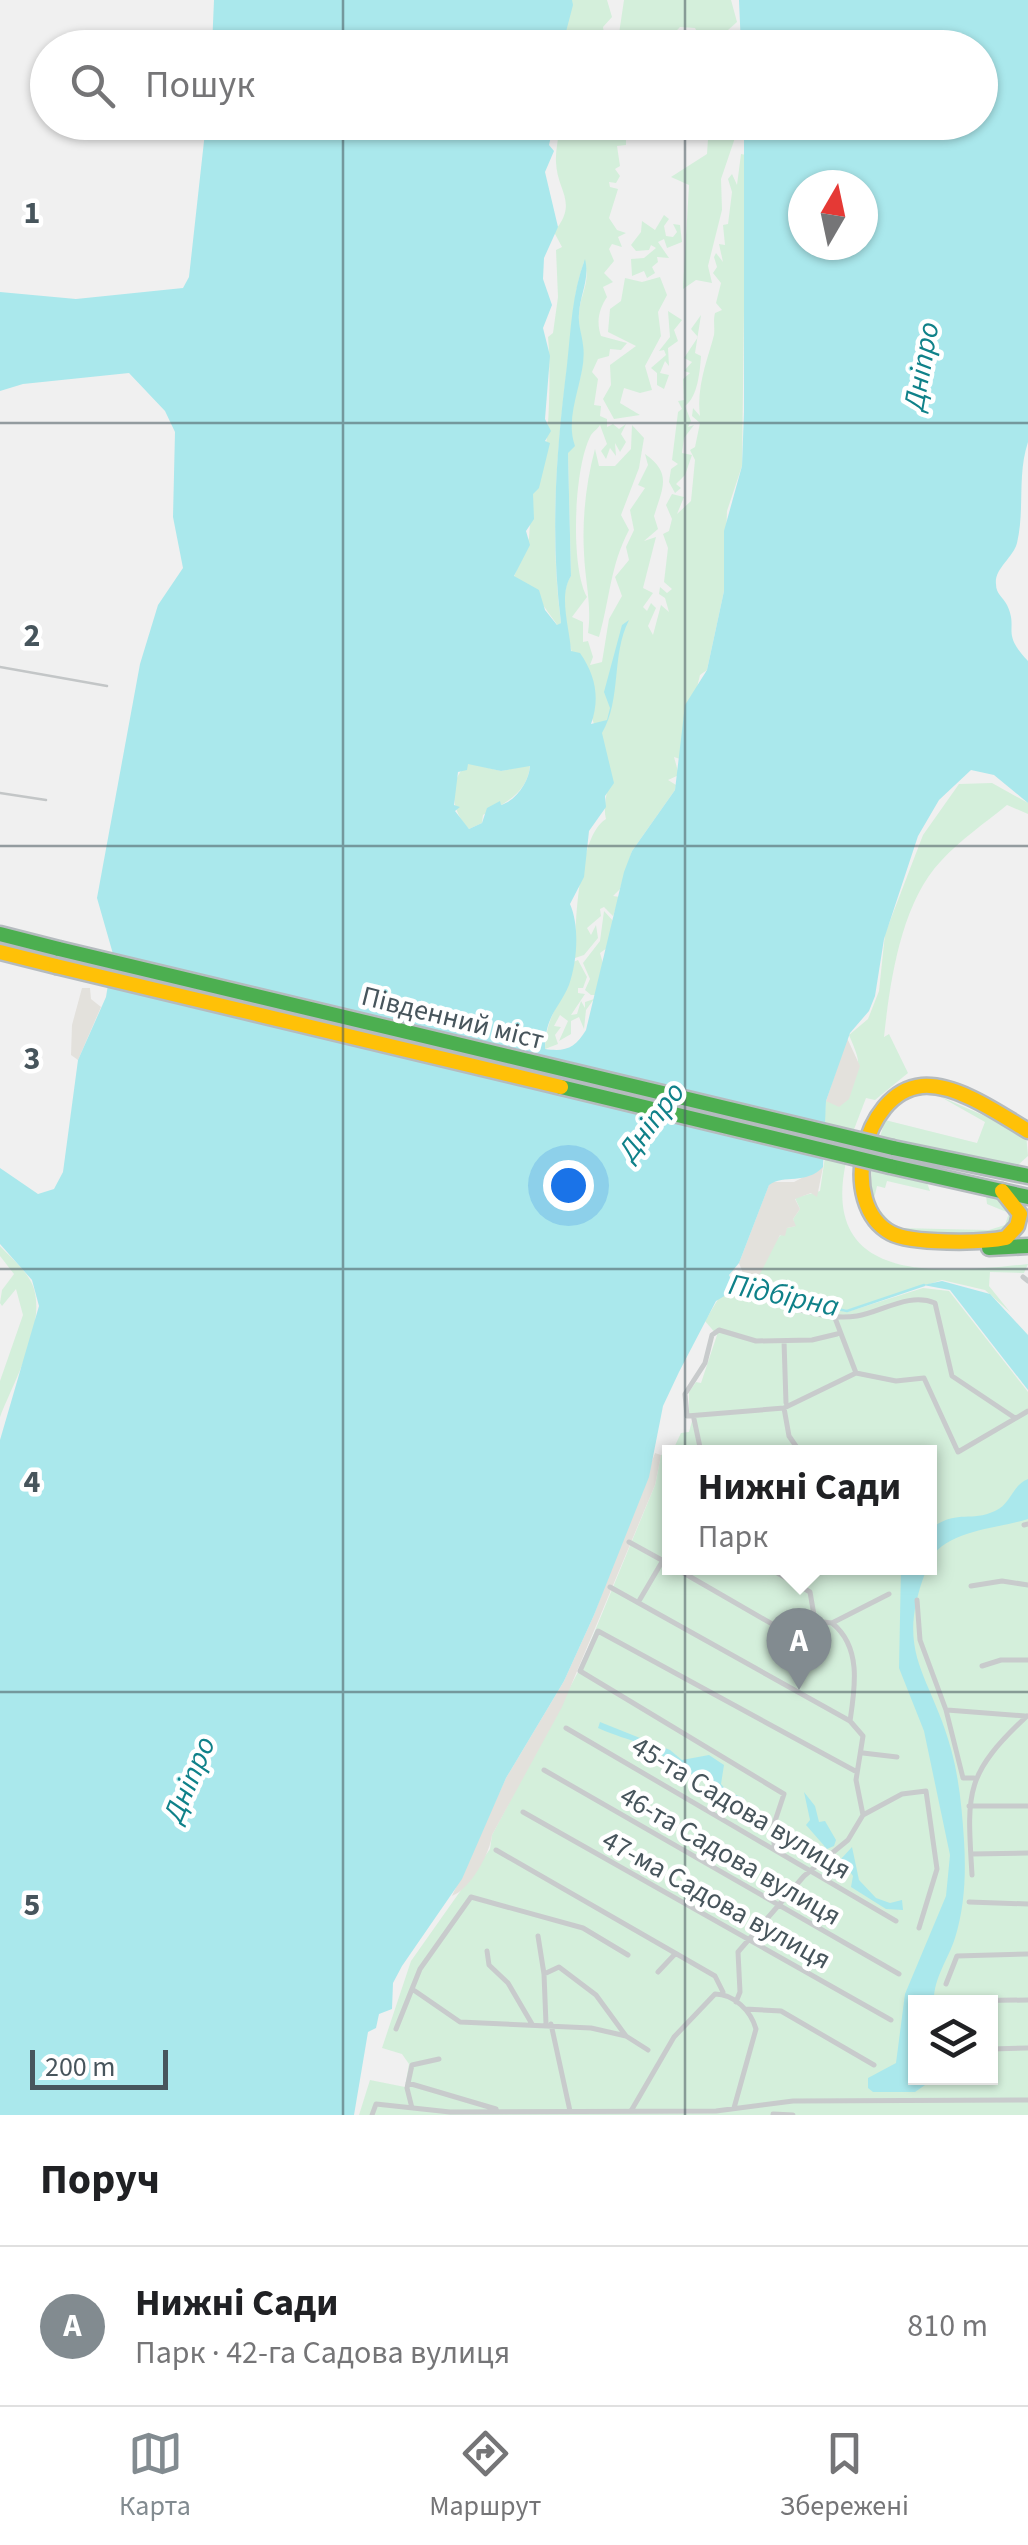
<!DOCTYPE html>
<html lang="uk">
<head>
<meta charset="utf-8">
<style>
  body { margin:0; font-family:"Source Sans 3",sans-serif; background:#f2f2f2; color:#202124 }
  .controls { position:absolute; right:30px; bottom:30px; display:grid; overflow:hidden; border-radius:0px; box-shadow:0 2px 8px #0004 }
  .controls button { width:90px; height:90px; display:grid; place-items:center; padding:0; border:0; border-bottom:2px solid #e0e0e0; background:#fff; color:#202124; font:50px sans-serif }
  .compass { position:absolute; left:788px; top:170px; width:90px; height:90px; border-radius:50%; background:#fff; box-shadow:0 2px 8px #0004; rotate:9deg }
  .scale { position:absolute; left:30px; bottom:25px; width:138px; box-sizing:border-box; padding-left:10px; border:5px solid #47555c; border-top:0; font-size:28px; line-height:35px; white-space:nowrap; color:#47555c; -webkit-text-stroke:8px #fff; paint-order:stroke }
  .you { position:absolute; left:568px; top:1185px; width:35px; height:35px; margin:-25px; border:8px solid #fff; border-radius:50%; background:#1a73e8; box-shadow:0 0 0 15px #1a73e833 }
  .badge { display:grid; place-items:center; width:65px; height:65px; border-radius:50%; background:#828b90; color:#fff; font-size:32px; font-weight:700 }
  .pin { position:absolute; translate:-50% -82px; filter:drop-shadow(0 2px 5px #0008) }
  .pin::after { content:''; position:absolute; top:52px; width:35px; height:30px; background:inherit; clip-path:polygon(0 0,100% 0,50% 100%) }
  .popup { position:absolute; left:662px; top:1445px; width:275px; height:130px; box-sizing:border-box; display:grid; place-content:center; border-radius:0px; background:#fff; filter:drop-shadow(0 2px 8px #0005); font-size:32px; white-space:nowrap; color:#757577 }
  .popup b { font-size:38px; color:#202124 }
  .popup::after { content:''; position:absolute; left:50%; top:100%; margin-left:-20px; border:20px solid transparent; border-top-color:#fff }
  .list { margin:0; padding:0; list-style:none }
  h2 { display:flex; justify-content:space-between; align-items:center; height:130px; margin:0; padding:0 40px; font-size:42px }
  h2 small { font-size:32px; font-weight:400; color:#757577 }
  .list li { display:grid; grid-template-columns:65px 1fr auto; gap:30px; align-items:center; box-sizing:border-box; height:160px; padding:0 40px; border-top:2px solid #e0e0e0 }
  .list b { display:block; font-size:38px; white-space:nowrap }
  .list p { margin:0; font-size:32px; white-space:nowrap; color:#757577 }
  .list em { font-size:32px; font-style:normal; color:#757577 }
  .icon { flex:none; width:55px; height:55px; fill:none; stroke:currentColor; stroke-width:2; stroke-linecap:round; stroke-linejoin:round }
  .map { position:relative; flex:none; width:1028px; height:2115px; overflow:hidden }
  .search { position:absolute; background:#fff; box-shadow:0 2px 8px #0004; left:30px; right:30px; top:30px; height:110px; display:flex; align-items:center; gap:25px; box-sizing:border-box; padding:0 35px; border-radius:55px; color:#757577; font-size:38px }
  .sheet { height:290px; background:#fff }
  nav { display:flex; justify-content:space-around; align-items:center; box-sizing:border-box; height:140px; border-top:2px solid #e0e0e0; background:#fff; font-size:28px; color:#757577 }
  nav a { display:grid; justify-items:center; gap:5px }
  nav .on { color:#828b90 }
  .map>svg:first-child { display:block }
</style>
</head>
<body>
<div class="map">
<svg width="1028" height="2115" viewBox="0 0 1028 2115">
  <rect width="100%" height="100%" fill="#f0f0f0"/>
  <path fill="#d4efdb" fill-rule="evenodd" d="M572,0H607L612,17L603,27L606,47H562Z
    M624,0H731L737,22L728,30L730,47H705L695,28L680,27L661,47H617Z
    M556,123H616L609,131L626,136V145L617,146L620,166L615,169L620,176L616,183L609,182L610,187L618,189L609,218L617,230L626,233L618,237L622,247L612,244L609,249L614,261L604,273L613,282L603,287L607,297C599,309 596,322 601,336L627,343L621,350L610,349L609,356L598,359L592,372L598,379L594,405L601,406L600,416L607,419V427L613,424L619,429L626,424L621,434L626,442L620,452L615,443L616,456L610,448L606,459L601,451L607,444L600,425C597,430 592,432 590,437C574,469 570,566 587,597L572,617L583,622V642L588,641L593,657L590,665L602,662L609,619L622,596L615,577L629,560L626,547L634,530L630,510L645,488L638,485L648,465L645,454C672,473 663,487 654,516L658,529L644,541L656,537L643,588L653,593L643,607L647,611L651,603L656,608L648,626L653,635L661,605L669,612L665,598L659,594L660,587L667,593L672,589L664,582L668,548L663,534L669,531L672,519L666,505L672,494L684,497L677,514L691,501L695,460L690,450L695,447L700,423L692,416L693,408L700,416C696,387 708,358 714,335C715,328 713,321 715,313L722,310L716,303L721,283L713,273L717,267L714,257L716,253L723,262L719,244L725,245L723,225L728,224L732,192L728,179L732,174L737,185L741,154L746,155L742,466L727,511L724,591L707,670L700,675L680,759L674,757L679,775L668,780L676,785L675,790L632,851L620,889L613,896L620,897L613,916L604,907L600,909L601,916L587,928L591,935L596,925L598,938L584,955L575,958C575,925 578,836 606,819C602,804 610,788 608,773C602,732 545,612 571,576L568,453L574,392C589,370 578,340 579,315C579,296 592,281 584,262C573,292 573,322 569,353C557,445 549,532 561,623L558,626L530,587L514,577L529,538L532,494C551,476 551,365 548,337L553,333L558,297L556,250L562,247L554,232C579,202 557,192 556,162C555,147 561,137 556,123Z
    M709,123H740L721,179L722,210L708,266L712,283L696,280L683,289L689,185L671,177L707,154Z
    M664,215L669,219L664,226L666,236L673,237L677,232L673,224L680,225L682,242L667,248L664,239L658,242L669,258L657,257L658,262L652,267L655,273L647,278L644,271L632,276L631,259L644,258L656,248L651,245L649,250L636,251L631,245L641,232L642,221L655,230Z
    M660,277L667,295L658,312L661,336L645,366L652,390L640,393L624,388L620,403L640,415L614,419L603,399L611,385L610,365L636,346L608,332L610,309L621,301L625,278L642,282Z
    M668,311L682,320L674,330L678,341L668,348L669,366L665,361L660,373L669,375L664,389L657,385V373L651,368L666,355L664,350L659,351L670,337Z
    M701,315L695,353L701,356C700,370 698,397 685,406L691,421L688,427L694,425L684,438L682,453L692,455L685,475L676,484L681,488L675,493L669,482L671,469L678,464L672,460L678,412L682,409L678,401L684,400L683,379L690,373L684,371L692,362L684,358L698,337L691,329Z
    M632,425L644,438L639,468L621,515L629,530C610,566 610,599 599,637L588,633C592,605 585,581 584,553C582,519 586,482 595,449L599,466H615L631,449Z
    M468,763L501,771L530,765C528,793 505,803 483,815L482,823L469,829C450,811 448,780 468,763Z
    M992,783L1028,803V814L1007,805C985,823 960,840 941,861C901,903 890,981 884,1037L889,1034L908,1073L875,1100L866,1098L853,1132L824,1126L826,1101L848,1099C857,1061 865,1072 849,1035L868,1019L879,991L885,934L923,835L959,784Z
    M604,911L614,922L607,948L600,953L604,967L595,995H591L585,990L590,979L583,963L600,941Z
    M578,960L587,977L583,988H578V993L585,994L571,1015L577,1014L581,1001L585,1008V1002L594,999L586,1010L584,1029L579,1017L571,1021V1034L559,1041L568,1021L560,1015L554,1026L561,1027L555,1035L558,1044L545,1049C546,1022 555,1009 567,987C571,981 570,969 573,962Z
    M939,1096L1026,1134L1028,1156L1018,1165L1004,1164L880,1137L885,1120L977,1143L985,1122Z
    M825,1157L846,1162C819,1287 944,1273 1028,1264L1024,1273L990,1272L989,1286L1010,1312L985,1290L942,1280L847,1310L738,1288L742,1272L744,1276L787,1228L795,1226L793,1219L800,1209L795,1198L820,1191Z
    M872,1167L926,1180L930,1191L887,1181L885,1188L877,1186L873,1203L896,1228L989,1230L1005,1225L1009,1213L987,1204L986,1196L1008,1202L1016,1216L1009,1229L995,1235C937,1233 863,1250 872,1167Z
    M0,1246C11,1258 29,1272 34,1289C45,1328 14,1381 0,1417V1381L23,1315L16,1289L2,1306L0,1303L2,1290L14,1274L0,1256Z
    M923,1288L949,1291L1028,1392V2115H359L370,2080L405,2087L409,2064L402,2054L382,2048L411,1961L490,1849L492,1835L578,1672L655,1485L661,1455L669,1453V1568H929V1452H672L681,1433L689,1432L693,1417L689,1416V1392L696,1382L701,1383L717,1335L705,1321L720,1296L736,1290L847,1312ZM916,2002H990V2078H916Z"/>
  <path fill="#e3e1dc" d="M82,988H90L91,999L101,1007L78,1060L71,1055L72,1025Z
    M847,1038L860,1066L849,1099L839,1107L826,1101Z
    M823,1167L817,1197L811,1193L795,1199L800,1209L793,1219L796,1226L787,1228L785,1236L780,1235L760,1274L744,1276L739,1263L770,1182H794Z
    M655,1453L661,1455L655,1485L562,1707L492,1835C490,1854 470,1889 452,1896L506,1778L564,1681L594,1615Z"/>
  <path fill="#aae8ec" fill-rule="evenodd" d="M214,0H572L573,5L562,47H212Z
    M739,0H1028V442C1017,475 1025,509 1017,543C1013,558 994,569 996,584C996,594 1003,597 1007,605C1019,630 1000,632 1028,661V803L994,775L971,770L939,800L918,836L884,939L875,996L869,1011L850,1033L826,1101L823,1167C806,1185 784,1174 769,1185L739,1263L729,1275L736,1289L716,1301L679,1372L663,1406L649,1477L594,1615L564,1681L506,1778L462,1879L402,1966L393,1983L392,2009L379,2014L376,2028L368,2032L354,2115H0V1440L39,1306L32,1280L0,1244V1168L38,1194L54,1189L63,1172L78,1060L106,997L113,954L97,898L140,664L158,605L183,568L173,517L175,432L165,411L129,373L23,384L0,391V292L76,299L183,288L189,277L206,123H554L549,145L554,151L545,172L558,227L544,258L543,279L552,305L543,328L550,356L545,419L551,431L545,441L550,443L539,488L533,494L534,519L526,531L530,545L514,576L539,590L545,610L557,625L561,623C550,536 556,453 567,365C571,329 572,293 585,259C590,280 580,294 579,314C578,325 582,335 583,345C588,376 563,413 575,446L568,453L571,576C558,596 570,629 571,651L580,653C596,676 600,699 591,724L607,720L610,708L604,692L622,625L629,620C611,655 622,699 602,733L614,783L605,796L606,807L589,831L584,877L570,904C580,927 577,962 569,985C559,1009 545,1015 545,1049C566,1052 575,1048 586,1030L624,872L632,851L675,790L685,705L707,670L724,591V531L742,466L744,412V123L980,122V48L741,47ZM803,185H863V245H803ZM468,764L501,771L530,766C529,781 517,800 501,805L500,801L487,808L482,823L469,829L455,811L460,807L454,805L458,772L467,770Z
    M942,1281L990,1294L1028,1335V1390L950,1290L923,1285Z
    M1028,1479V1519C997,1529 942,1530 929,1563V1530C957,1508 969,1523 995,1511C1011,1504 1012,1485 1028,1479Z
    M901,1568H927C893,1654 930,1672 951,1749C959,1778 962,1809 964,1840C966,1872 965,1906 955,1938C948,1960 933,1979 934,2002H916V2078H935L915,2092H873L868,2088V2078L896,2063L905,1994L946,1896L950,1855L924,1731L899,1668Z
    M600,1722L670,1750L682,1760L709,1755L724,1765L721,1784L728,1792L744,1798V1811L725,1795H717L707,1780C685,1776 665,1754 644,1745C629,1739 613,1735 598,1728Z
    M804,1792L815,1806L819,1822L825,1821L836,1840L834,1846L827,1849L806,1825L810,1820Z
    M852,1847L859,1880L876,1898L890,1903L902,1900L903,1910L886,1909L851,1887L853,1876L841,1859Z"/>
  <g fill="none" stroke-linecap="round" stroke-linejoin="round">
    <path stroke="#aae8ec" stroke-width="2.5" d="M734,1288L847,1311L924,1285"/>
    <defs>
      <path id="fast" d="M0,934L59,949
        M893,1148L1028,1176
        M890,1166L1028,1197
        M989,1248L1028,1246"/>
      <path id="slow" d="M0,952L56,966
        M1002,1191L1020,1214L1017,1226L1006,1238C983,1243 911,1244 891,1233C838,1205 862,1092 922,1086C956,1083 1000,1114 1028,1131"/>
    </defs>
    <use href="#fast" stroke="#b5bbbf" stroke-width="19"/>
    <use href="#slow" stroke="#b5bbbf" stroke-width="19"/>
    <path stroke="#c8cbcc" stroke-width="5" d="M1023,1277L1028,1281
      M747,1295C782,1302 821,1322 857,1316C882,1312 909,1292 935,1303L952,1376L1015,1418
      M835,1318L856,1373
      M837,1334L812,1340L756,1341L719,1330L712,1335L705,1363L685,1394L687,1416L784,1408L856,1373L896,1381L924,1378L958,1452L1028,1411
      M784,1341L786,1403
      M784,1408L789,1436L800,1452
      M694,1419L701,1452
      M1024,1525L1028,1524
      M629,1542L669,1564
      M675,1568L798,1639L804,1638L815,1621
      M769,1568L810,1592L815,1621L832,1623
      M971,1586L1002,1581L1028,1585
      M610,1587L850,1721
      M917,1600L920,1640L946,1710L963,1778H974
      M639,1601L669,1550
      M832,1623L889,1594
      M982,1666L1001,1660H1028
      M947,1710L1025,1716
      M566,1728L896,1921
      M863,1753L897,1757
      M544,1770L899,1974
      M969,1806H1028
      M523,1812L891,2020
      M863,1815L902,1794L926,1791L937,1869L919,1928
      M496,1850L715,1976L723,1992
      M775,1850L772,1830L784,1794L580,1671L598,1631L857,1772
      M971,1854L1028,1853
      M972,1875C967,1792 964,1775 1027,1716
      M969,1902L1028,1904
      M538,1936L544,1974L559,1967L596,1995L626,2036
      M487,1951L489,1965L508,1983L532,2024
      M658,1972L675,1954
      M544,1974L546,2024
      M946,1984L957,1956L1028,1954
      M415,1991L460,2022L591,2028L626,2036L648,2050
      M943,2001L1028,2000
      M736,2002L740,1992L738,1952L804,1876L848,1840L863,1815L856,1780L863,1736L850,1721C855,1688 862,1647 832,1623
      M745,2009L781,2011L874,2065
      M551,2024L570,2111
      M396,2029L420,1969L471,1897L583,1928L628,1955
      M990,2049L1028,2048
      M408,2083L496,2109
      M412,2108L407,2088L412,2065L439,2059
      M631,2111L674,2037L715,1994C734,1994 751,2011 756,2029L734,2108
      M773,2114L793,2115
      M372,2115L376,2104L450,2112L716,2111L793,2101L1028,2100"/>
    <use href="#fast" stroke="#4caf50" stroke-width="14"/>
    <use href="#slow" stroke="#ffc107" stroke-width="14"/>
    <path stroke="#c3c6c7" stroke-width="2.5" d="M0,667L107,686
      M0,793L46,800
      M59,954L506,1062"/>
    <defs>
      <path id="fast-bridge" d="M59,949L893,1148
        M561,1087L890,1166"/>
      <path id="slow-bridge" d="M56,966L561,1087"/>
    </defs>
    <use href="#fast-bridge" stroke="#b5bbbf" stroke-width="19" stroke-linecap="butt"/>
    <use href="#slow-bridge" stroke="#b5bbbf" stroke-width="19" stroke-linecap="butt"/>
    <use href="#fast-bridge" stroke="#4caf50" stroke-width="14"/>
    <use href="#slow-bridge" stroke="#ffc107" stroke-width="14"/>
  </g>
  <path fill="none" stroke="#47555c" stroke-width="2.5" stroke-opacity="0.55" d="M343,0V48M685,0V48M343,122V2115M685,122V2115M0,423H1028M0,846H1028M0,1269H1028M0,1692H1028"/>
  <g text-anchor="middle" stroke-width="9" stroke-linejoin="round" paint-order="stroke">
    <g font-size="28" fill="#47555c" stroke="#fff">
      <text transform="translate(453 1017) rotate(14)" y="10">Південний міст</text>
      <text transform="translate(742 1807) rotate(31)" y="10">45-та Садова вулиця</text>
      <text transform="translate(731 1855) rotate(30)" y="10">46-та Садова вулиця</text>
      <text transform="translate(717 1899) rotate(29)" y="10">47-ма Садова вулиця</text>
    </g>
    <g font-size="30" font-style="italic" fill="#0f8189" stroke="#fff">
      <text transform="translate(921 366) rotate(-80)" y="10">Дніпро</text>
      <text transform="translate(651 1121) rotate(-53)" y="10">Дніпро</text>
      <text transform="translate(784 1295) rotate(12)" y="10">Підбірна</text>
      <text transform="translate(189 1779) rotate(-67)" y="10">Дніпро</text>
    </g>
  </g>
  <g font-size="32" text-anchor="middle" font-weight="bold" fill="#47555c" stroke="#fff" stroke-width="9" stroke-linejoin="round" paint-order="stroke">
    <text x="32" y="223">1</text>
    <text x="32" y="646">2</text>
    <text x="32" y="1069">3</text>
    <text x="32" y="1492">4</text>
    <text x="32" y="1915">5</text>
  </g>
</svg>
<div class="controls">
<button><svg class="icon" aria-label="layers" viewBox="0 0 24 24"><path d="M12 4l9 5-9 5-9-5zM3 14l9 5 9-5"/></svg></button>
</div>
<svg class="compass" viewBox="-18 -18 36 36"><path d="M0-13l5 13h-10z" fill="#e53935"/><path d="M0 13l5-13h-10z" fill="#757577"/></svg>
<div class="scale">200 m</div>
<div class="you"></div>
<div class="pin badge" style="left:799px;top:1690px">A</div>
<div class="popup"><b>Нижні Сади</b>Парк</div>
<div class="search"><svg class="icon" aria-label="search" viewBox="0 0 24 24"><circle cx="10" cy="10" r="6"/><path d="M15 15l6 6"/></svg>Пошук</div>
</div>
<section class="sheet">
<h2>Поруч<small></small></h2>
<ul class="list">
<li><span class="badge">A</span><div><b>Нижні Сади</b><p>Парк · 42-га Садова вулиця</p></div><em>810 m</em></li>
</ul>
</section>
<nav>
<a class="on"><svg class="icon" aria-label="map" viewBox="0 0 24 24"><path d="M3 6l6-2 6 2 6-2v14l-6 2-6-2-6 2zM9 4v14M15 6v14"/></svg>Карта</a>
<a><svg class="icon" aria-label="directions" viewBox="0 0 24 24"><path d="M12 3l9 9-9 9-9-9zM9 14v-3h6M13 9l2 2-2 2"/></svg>Маршрут</a>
<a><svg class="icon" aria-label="saved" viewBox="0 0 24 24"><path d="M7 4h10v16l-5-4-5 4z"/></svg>Збережені</a>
</nav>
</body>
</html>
